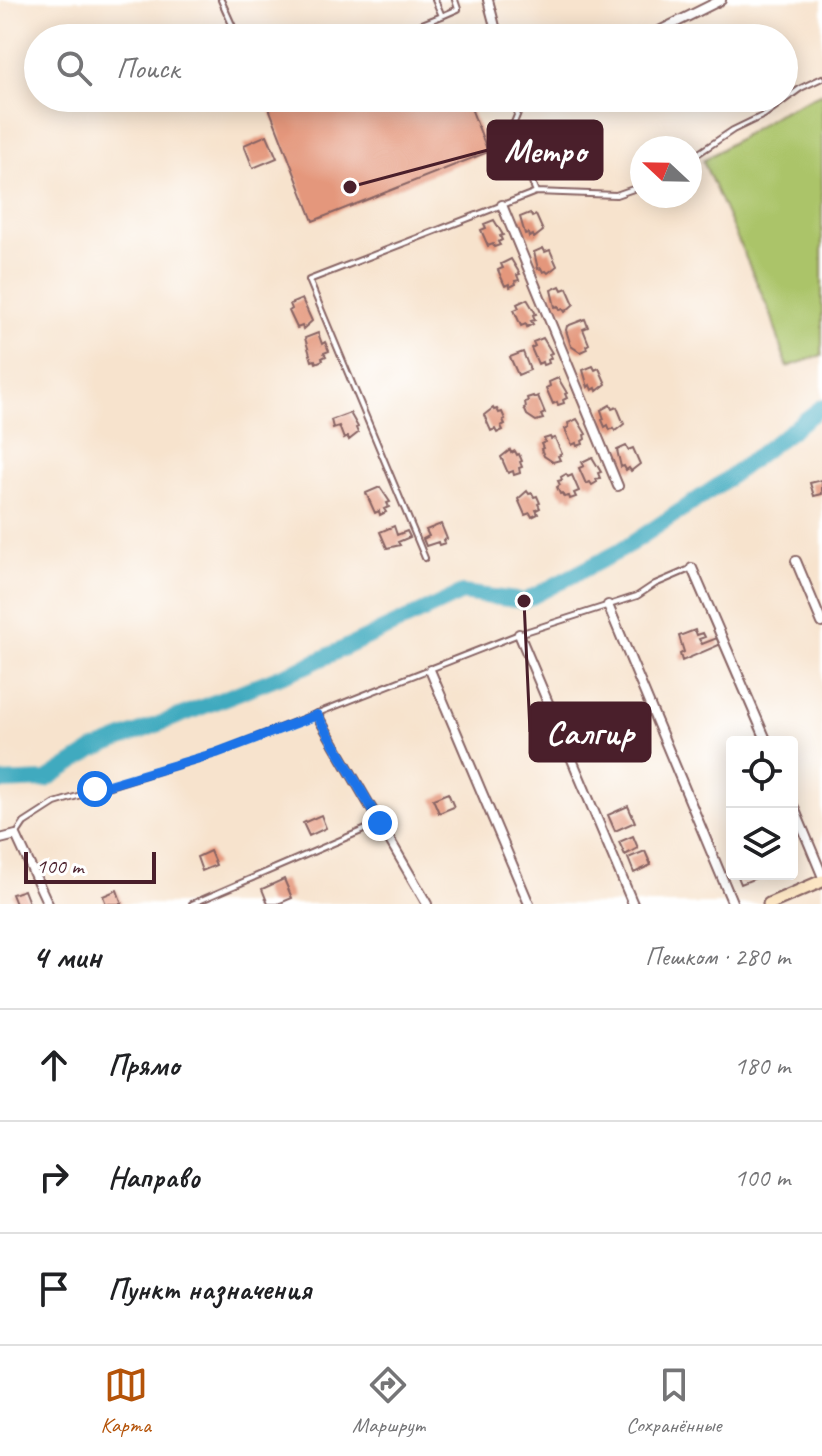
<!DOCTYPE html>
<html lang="ru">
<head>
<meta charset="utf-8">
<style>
  body { margin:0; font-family:Caveat,sans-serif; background:#f6f6f6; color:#202124 }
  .controls { position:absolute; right:24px; bottom:24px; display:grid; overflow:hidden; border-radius:8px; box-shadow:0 4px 20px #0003 }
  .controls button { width:72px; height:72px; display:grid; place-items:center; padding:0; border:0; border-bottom:2px solid #e0e0e0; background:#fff; color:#202124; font:40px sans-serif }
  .compass { position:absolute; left:630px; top:136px; width:72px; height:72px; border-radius:50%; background:#fff; box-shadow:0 4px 20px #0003; rotate:292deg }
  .scale { position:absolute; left:24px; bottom:20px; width:132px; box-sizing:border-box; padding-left:8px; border:4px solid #4a1f2b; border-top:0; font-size:22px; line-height:28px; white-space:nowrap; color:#4a1f2b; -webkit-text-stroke:6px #fff; paint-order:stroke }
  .stop { position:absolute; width:24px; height:24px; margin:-18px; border:6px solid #1a73e8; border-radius:50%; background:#fff }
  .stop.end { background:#1a73e8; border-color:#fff; box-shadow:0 2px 8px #0008 }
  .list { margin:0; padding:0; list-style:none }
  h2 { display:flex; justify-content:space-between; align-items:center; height:104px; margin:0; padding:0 32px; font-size:34px }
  h2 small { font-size:26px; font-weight:400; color:#757577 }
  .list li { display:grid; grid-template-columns:52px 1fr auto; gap:24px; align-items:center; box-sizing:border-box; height:112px; padding:0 32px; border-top:2px solid #e0e0e0 }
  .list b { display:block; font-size:30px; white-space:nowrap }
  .list em { font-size:26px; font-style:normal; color:#757577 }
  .icon { flex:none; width:44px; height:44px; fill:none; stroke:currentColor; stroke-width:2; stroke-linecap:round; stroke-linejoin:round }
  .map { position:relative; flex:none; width:822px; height:904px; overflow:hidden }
  .search { position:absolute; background:#fff; box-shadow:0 4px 20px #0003; left:24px; right:24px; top:24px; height:88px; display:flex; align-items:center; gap:20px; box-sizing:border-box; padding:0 28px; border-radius:44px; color:#757577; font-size:30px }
  .sheet { height:440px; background:#fff }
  nav { display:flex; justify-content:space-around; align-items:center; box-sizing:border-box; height:112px; border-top:2px solid #e0e0e0; background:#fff; font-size:22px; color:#757577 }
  nav a { display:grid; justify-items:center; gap:4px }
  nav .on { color:#b45309 }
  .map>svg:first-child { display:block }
</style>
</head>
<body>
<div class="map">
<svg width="822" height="904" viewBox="0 0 822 904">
  <rect width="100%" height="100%" fill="#fff"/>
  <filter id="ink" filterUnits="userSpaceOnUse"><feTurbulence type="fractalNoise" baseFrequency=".0125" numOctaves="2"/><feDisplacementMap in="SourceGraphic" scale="16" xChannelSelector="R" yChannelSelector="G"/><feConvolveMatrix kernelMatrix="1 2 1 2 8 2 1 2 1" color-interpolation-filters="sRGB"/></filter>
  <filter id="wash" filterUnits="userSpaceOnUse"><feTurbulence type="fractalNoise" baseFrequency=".006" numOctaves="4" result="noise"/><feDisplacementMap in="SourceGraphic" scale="32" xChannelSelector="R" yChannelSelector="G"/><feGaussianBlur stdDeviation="1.8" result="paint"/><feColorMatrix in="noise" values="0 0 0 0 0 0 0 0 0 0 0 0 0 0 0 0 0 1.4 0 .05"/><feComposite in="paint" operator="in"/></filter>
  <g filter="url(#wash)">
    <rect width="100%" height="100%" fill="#f7e3cd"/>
    <path fill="#abc469" stroke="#7a724a" stroke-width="2" d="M822,93V355L787,367L772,317L703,161L779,113Z"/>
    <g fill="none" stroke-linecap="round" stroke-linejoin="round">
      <path stroke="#40aabf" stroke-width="16" d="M0,782L46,780L93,750L306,666L462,593L524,601L620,551L719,485L822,407"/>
    </g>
    <g id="blocks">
      <path fill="#e4977b" d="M272,98H467L488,152L313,221L266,100Z
        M267,135L277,158L253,168L244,145Z
        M530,213L532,217L536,215L543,231L534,238L533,235L529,237L528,233L525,234L520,217Z
        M494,220L503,235L500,236L502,240L498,242L500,245L494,247L493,244L488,246L481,230L486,228L484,224Z
        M543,248L545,252L550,250L557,266L548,273L546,271L543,272L541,268L538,269L534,252Z
        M511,259L520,274L517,275L519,280L515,281L516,284L510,287L509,284L505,286L498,270L503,268L501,264Z
        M560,286L562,290L567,288L574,304L565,312L563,309L560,310L558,306L555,307L551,290Z
        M302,299L312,321L303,329L302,326L297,328L289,311L292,309L290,304Z
        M527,299L536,314L533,315L535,320L531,321L533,324L527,327L526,324L521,326L514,310L519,308L517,304Z
        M585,319L588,327L583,329L589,344L586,346L587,349L580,352L571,346L566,330L567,326Z
        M318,333L322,344L325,342L329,351L324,353L326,356L322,358L323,360L316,363L315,360L312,361L305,338Z
        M543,338L552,353L549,354L551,358L548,360L549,363L543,365L542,362L538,364L531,348L535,346L533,342Z
        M523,352L530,370L518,375L510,357Z
        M593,366L595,370L599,368L606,384L597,391L596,388L592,390L590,385L588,387L583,370Z
        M558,378L567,393L565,394L567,398L563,400L564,403L558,405L557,402L553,404L546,388L550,386L549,382Z
        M533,396L534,398L538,396L545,413L541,415L543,419L536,421L527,415L524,408L526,407L525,402L528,401L527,398Z
        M610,405L612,409L617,407L624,424L615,431L613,428L610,430L608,425L605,427L602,420L604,419L601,410Z
        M493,408L494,410L497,409L499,413L502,412L505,419L503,420L505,424L501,426L503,430L497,433L495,429L491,431L484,415Z
        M350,413L358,427L356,428L358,433L349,440L348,437L344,439L339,426L333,428L331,420Z
        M577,419L586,434L584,435L585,439L582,441L583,444L577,446L576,443L572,445L565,429L569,427L568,423Z
        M550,437L551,439L555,438L562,454L558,456L560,460L553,462L544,456L541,449L543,448L541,444L545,442L544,439Z
        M626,446L628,450L633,448L640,464L631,471L629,468L626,470L624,466L621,467L617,450Z
        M510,450L511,453L515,451L517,455L519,454L522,461L520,462L522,467L519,468L520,473L514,475L513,471L508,473L501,457Z
        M592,457L601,472L598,473L600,478L596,479L597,482L592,485L590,482L586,484L579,468L584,466L582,462Z
        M566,474L568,477L572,475L579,491L574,493L576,497L570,499L569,496L564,497L562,493L560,494L557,487L560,485L558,481L562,480L561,477Z
        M822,480V494L814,496L810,483Z
        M380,487L390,502L387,503L389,507L384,509L386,512L380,515L379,511L375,513L366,493Z
        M527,491L529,494L532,493L534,497L537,496L540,503L538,504L540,508L536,510L538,514L532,517L530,513L525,515L518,499Z
        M441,524L447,539L444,540L445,543L439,545L438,542L426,546L423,539L429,536L426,530Z
        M394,526L397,535L407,531L410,537L398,542L400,545L387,548L380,532Z
        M695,630L697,635L703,633L705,637L699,639L702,644L717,638L719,645L682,661L680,654L684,652L679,636Z
        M448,793L454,807L439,813L433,799Z
        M628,806L635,822L615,831L608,815Z
        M321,815L326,828L309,836L303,823Z
        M633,836L638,848L625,855L619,842Z
        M210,851L216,865L202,871L197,857Z
        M645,851L651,865L634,873L628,858Z
        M737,874H755L756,878L741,884Z
        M284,879L292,898L278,904H268L262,889Z
        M24,890L29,903L16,904L12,894Z
        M117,890L122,904H106L103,896Z"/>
    </g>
  </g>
  <g filter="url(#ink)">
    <use href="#blocks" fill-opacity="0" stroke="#876464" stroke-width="2"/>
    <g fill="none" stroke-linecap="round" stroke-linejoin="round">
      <defs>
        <path id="lane" d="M221,0L238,38
          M442,16L458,9L455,0
          M387,38L442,16L435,0
          M690,159L733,130L764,115L801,88L822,78
          M536,192L616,195L642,186
          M425,558L309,280L536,192L511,130L520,108L518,98
          M16,835L24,823L55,803L216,753L519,634L637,596L655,584L690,569
          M192,904L380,823"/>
        <path id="street" d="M488,0L498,38
          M645,38L721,0
          M502,205L618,486
          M796,561L822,623
          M692,568L767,742
          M608,605L733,904
          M519,634L633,904
          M430,670L529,904
          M317,715L427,904
          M792,803L822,875
          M0,839L16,835L48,904"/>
        <path id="secondary" d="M769,904L822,881"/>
      </defs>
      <use href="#lane" stroke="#876464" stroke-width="8"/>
      <use href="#street" stroke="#876464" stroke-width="12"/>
      <use href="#secondary" stroke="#876464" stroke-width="15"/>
      <use href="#lane" stroke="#fff" stroke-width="4"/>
      <use href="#street" stroke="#fff" stroke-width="8"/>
      <use href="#secondary" stroke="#fce6c4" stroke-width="11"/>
    </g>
  </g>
  <g fill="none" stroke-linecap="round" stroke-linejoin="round" filter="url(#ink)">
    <path stroke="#1a73e8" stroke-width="10" d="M95,789L216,753L317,715L380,823"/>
  </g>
  <path fill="none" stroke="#4a1f2b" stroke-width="3" d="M350 187L488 150M524 601L530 732"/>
  <g fill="#4a1f2b" stroke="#fff" stroke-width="3">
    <circle cx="350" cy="187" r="8"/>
    <circle cx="524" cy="601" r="8"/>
  </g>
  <g fill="#4a1f2b" stroke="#4a1f2b" stroke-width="3">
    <rect x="488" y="121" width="114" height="58" rx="8"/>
    <rect x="530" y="703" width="120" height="58" rx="8"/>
  </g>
  <g font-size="34" text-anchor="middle" font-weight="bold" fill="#fff">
    <text x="545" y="162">Метро</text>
    <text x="590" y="744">Салгир</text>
  </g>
</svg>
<div class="controls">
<button><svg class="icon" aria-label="locate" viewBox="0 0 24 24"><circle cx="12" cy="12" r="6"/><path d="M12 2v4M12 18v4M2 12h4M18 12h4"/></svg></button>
<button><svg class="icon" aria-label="layers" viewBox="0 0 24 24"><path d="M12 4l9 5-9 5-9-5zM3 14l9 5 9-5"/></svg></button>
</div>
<svg class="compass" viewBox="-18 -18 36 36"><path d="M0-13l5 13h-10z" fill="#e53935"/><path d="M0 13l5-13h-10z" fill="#757577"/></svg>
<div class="scale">100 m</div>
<div class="stop" style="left:95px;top:789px"></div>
<div class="stop end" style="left:380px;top:823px"></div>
<div class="search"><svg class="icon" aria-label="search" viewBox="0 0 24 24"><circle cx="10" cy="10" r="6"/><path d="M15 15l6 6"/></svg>Поиск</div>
</div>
<section class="sheet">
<h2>4 мин<small>Пешком · 280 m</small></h2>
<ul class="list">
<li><svg class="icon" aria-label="ahead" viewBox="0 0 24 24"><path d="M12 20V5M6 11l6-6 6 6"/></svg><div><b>Прямо</b></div><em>180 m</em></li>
<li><svg class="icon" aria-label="right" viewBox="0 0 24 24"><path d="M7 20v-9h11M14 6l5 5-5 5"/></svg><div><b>Направо</b></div><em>100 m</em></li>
<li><svg class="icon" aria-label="arrive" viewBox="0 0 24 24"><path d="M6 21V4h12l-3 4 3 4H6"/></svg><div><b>Пункт назначения</b></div></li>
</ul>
</section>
<nav>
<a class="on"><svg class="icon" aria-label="map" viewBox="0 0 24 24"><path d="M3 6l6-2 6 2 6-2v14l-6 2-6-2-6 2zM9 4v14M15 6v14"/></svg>Карта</a>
<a><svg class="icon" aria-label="directions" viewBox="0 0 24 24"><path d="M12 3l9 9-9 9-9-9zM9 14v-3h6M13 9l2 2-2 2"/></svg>Маршрут</a>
<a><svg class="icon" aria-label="saved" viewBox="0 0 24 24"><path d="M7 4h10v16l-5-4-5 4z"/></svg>Сохранённые</a>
</nav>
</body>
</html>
